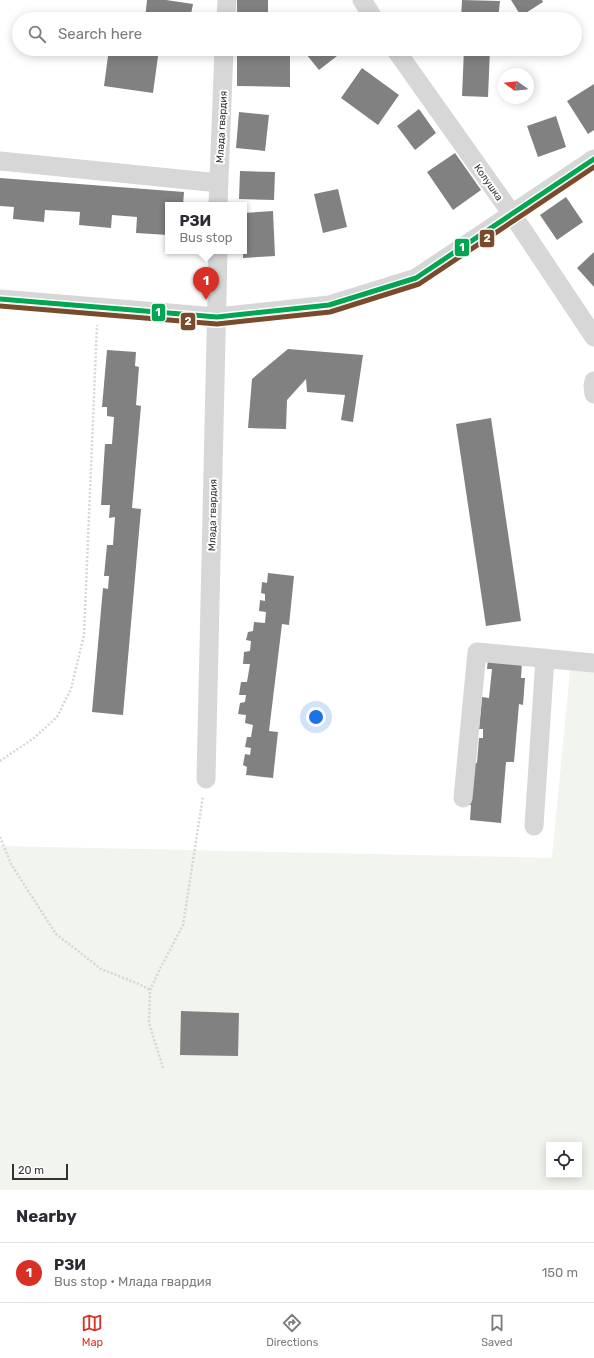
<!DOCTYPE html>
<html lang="en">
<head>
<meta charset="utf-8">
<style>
  body { margin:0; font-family:Rubik,sans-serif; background:#f2f2f3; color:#2b2b33 }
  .controls { position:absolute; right:12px; bottom:12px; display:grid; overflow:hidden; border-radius:0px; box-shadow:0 2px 10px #0003 }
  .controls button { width:36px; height:36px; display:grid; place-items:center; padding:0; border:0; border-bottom:1px solid #e1e1e2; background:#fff; color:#2b2b33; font:20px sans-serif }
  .compass { position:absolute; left:498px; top:68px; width:36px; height:36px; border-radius:50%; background:#fff; box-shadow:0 2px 10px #0003; rotate:285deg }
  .scale { position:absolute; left:12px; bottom:10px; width:56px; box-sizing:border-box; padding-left:4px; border:2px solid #333; border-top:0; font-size:11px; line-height:14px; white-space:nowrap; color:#333; -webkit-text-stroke:3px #fff; paint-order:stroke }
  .you { position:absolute; left:316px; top:717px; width:14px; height:14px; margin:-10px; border:3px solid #fff; border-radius:50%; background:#1a73e8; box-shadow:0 0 0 6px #1a73e833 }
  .badge { display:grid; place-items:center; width:26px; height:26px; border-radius:50%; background:#d93025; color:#fff; font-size:13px; font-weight:700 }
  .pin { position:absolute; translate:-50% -33px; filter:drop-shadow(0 1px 2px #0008) }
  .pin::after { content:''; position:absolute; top:21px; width:14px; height:12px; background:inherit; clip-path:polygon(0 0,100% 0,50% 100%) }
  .popup { position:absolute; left:165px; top:202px; width:82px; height:52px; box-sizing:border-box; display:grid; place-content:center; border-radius:0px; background:#fff; filter:drop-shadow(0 1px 3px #0005); font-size:13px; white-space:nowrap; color:#7c7c81 }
  .popup b { font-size:15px; color:#2b2b33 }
  .popup::after { content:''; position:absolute; left:50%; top:100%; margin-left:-8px; border:8px solid transparent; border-top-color:#fff }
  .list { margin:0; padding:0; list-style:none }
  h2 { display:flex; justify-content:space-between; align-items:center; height:52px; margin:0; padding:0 16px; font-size:17px }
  h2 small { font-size:13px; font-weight:400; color:#7c7c81 }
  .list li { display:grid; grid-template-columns:26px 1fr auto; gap:12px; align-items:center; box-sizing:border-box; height:60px; padding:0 16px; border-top:1px solid #e1e1e2 }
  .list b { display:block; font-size:15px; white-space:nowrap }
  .list p { margin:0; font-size:13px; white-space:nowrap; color:#7c7c81 }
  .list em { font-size:13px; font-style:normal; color:#7c7c81 }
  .icon { flex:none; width:22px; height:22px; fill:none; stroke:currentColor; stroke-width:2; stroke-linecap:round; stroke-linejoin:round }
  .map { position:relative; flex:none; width:594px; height:1190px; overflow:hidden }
  .search { position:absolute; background:#fff; box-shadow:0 2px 10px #0003; left:12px; right:12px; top:12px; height:44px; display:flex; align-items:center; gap:10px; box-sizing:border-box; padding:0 14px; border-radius:22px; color:#7c7c81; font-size:15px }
  .sheet { height:112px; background:#fff }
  nav { display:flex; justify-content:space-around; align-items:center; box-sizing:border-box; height:56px; border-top:1px solid #e1e1e2; background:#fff; font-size:11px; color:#7c7c81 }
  nav a { display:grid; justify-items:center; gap:2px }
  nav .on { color:#d93025 }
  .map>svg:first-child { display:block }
</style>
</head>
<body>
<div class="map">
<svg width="594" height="1190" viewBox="0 0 594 1190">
  <rect width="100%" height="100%" fill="#fff"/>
  <path fill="#f1f5ed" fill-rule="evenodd" d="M570,670L594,671V1190H0V846L552,858ZM549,1145H579V1175H549Z"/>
  <path fill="#818181" d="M147,0H166L193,4L190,19H145Z
    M237,0H268V19H237Z
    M462,0L500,1L498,19H461Z
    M511,0H542L543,2L521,16Z
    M109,49H159L153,93L104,86Z
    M237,49H290V87L237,86Z
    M302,49H346L319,70Z
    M464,49H490L488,97L462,96Z
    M362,68L399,95L378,125L341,98Z
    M594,84V130L588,134L567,101Z
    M419,109L436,133L415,150L397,126Z
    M239,112L269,115L265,151L236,148Z
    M556,116L566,147L538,157L527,126Z
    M455,153L481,190L453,210L427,172Z
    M240,171L275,172L274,200L239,199Z
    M0,178L184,192L183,205H168V235L136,233L137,217L112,215L111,228L79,225L80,212L45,210L44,222L13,219L14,207L0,206Z
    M338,189L347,227L323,233L314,194Z
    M566,197L583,222L557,240L540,215Z
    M273,211L275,256L243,258L244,213Z
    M594,252V287L577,268Z
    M288,349L363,355L353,422L341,420L345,395L307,392L306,379L287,400L286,429L248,428L252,379Z
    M107,350L136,352L135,366L139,367L136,405L141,406L132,508L141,509L123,715L92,712L103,588L108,589L109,576H104L107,545H113L115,517L109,518L110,505H101L105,444H112L114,417L107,416V407H102Z
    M491,418L521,621L486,626L456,424Z
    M268,573L294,576L289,625L282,624L269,731L278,732L273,778L246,775L247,767L243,765L245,754L250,755L251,748L245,747L247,737H251L253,725L245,723L246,715L238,714L240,703L245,702L246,695H239L241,682H247L250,664H243L244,652L250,651L251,641L246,640L248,632L253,631L254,622L265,623L266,612L259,611L260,600L265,601V594L261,593L262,582L267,583Z
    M488,659L522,662L521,678H525L523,705L519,704L514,762H506L501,823L470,820L471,805H466L470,762L477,763L479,738H483V729H479L482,697L489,698L492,669H487Z
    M181,1011L239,1013L238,1056L180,1055Z"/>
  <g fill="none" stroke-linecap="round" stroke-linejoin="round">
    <path stroke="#d6d6d6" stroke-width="2.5" stroke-dasharray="2 2" stroke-linecap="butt" d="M0,761L34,738L57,717L71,689L84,635L97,325
      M0,837L11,864L56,934L101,969L139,984L150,990
      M163,1068L149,1023L150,990L160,969L183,925L203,796"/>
    <path stroke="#d7d7d7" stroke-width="19" d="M362,0L374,19
      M226,19L227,0
      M395,49L512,214L594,337
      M0,161L219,183
      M218,205L224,49
      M0,299L217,317L329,305L416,278L594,159
      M594,381L593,386L594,394
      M206,779L218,251
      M463,798L477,652L594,663
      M534,826L545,658"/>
    <defs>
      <path id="bus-1" d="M0,299L217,317L329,305L416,278L594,159"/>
      <path id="bus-2" d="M0,306L217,324L330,312L419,284L594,167"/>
    </defs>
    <use href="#bus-1" stroke="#fff" stroke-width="8"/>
    <use href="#bus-2" stroke="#fff" stroke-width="8"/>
    <use href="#bus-1" stroke="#00a651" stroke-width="5"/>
    <use href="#bus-2" stroke="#7a4b2a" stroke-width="5"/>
  </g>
  <g text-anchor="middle" stroke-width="4" stroke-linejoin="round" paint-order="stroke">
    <g font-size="10" fill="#333" stroke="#fff">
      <text transform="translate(221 127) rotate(-87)" y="4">Млада гвардия</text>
      <text transform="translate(489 182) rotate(55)" y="4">Колушка</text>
      <text transform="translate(212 515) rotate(-89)" y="4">Млада гвардия</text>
    </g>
  </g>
  <g stroke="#fff" stroke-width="1.5">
    <rect x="479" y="229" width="16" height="19" rx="4" fill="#7a4b2a"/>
    <rect x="454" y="238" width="16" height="19" rx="4" fill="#00a651"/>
    <rect x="151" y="303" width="15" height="19" rx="4" fill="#00a651"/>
    <rect x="180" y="312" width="16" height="19" rx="4" fill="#7a4b2a"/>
  </g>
  <g font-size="11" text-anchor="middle" font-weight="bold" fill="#fff">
    <text x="487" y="242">2</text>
    <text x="462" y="251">1</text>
    <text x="158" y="316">1</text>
    <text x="188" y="325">2</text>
  </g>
</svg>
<div class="controls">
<button><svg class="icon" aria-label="locate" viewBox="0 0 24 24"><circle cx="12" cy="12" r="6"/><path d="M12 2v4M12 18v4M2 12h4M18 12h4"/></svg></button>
</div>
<svg class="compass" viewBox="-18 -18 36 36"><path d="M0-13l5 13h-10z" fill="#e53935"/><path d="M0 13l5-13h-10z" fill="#7c7c81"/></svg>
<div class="scale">20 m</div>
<div class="you"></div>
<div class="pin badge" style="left:206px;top:300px">1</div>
<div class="popup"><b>РЗИ</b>Bus stop</div>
<div class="search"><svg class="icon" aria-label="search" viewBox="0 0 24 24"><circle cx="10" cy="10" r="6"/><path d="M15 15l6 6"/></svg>Search here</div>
</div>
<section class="sheet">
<h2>Nearby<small></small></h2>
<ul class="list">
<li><span class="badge">1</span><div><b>РЗИ</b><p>Bus stop · Млада гвардия</p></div><em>150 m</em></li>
</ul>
</section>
<nav>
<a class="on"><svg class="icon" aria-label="map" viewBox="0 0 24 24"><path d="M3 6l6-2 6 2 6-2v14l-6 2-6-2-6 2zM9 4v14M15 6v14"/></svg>Map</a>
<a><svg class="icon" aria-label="directions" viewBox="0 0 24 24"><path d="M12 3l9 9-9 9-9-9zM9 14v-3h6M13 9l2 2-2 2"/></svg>Directions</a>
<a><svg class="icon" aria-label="saved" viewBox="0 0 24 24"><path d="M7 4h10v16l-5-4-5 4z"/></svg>Saved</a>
</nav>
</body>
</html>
